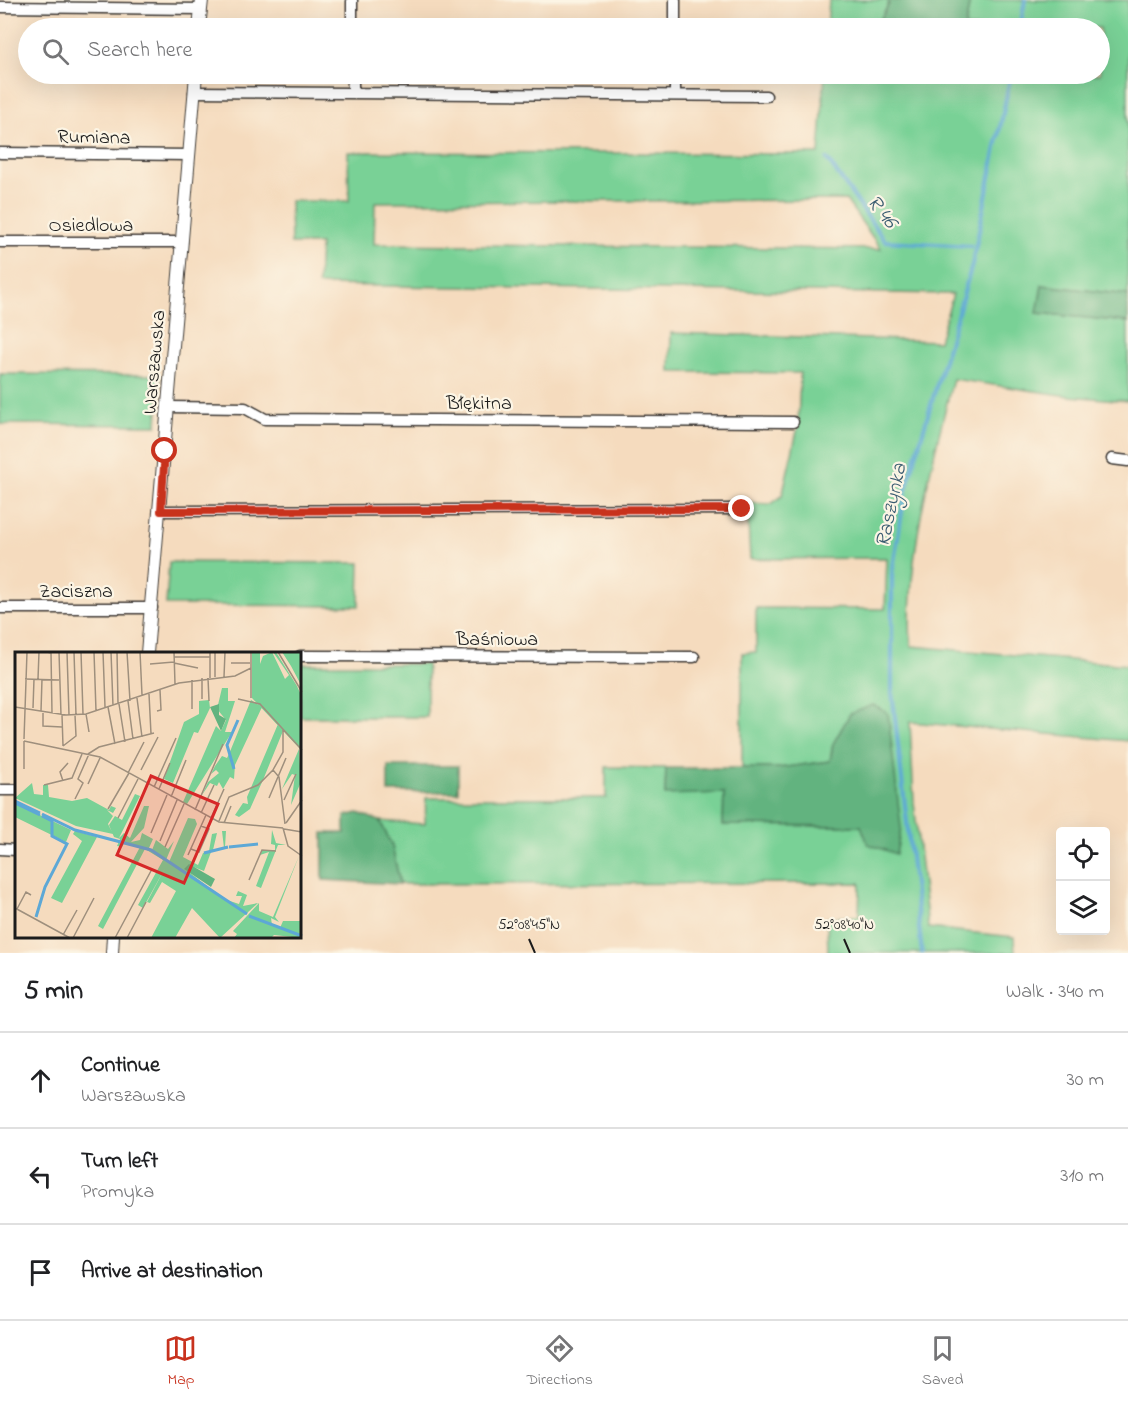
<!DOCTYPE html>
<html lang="en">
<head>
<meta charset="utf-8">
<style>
  body { margin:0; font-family:"Indie Flower",sans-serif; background:#f6f6f6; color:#202124 }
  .controls { position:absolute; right:18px; bottom:18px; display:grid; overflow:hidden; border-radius:6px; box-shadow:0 6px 24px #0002 }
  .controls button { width:54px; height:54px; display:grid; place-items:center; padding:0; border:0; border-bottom:2px solid #e0e0e0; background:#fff; color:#202124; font:30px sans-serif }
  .stop { position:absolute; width:18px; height:18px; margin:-14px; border:4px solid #c8321e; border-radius:50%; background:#fff }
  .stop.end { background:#c8321e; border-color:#fff; box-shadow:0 2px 6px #0008 }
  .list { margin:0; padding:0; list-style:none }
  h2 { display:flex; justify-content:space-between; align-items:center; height:78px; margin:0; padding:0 24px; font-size:26px }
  h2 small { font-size:20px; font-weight:400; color:#757577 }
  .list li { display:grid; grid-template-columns:39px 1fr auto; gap:18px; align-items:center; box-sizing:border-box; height:96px; padding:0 24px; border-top:2px solid #e0e0e0 }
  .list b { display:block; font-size:22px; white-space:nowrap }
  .list p { margin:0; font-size:20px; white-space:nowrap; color:#757577 }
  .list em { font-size:20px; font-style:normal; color:#757577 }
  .icon { flex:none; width:33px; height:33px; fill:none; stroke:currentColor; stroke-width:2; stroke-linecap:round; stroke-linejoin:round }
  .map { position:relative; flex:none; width:1128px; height:953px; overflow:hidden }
  .search { position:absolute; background:#fff; box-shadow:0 6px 24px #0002; left:18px; right:18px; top:18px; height:66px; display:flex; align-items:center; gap:15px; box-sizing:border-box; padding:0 21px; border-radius:33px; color:#757577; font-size:22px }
  .sheet { height:366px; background:#fff }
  nav { display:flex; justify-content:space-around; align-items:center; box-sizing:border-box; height:84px; border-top:2px solid #e0e0e0; background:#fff; font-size:16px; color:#757577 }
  nav a { display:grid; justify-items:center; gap:3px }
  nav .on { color:#c8321e }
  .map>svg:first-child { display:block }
</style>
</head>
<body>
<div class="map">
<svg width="1128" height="953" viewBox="0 0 1128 953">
  <rect width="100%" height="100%" fill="#fcf5e5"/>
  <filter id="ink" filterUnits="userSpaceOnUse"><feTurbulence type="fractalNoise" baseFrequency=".0167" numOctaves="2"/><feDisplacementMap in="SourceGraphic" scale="12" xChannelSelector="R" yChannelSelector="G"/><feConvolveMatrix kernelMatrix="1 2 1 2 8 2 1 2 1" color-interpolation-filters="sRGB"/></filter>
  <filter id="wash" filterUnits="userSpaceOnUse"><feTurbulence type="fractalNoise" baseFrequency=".008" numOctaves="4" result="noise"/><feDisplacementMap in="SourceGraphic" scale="24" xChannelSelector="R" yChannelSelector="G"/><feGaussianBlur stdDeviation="1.35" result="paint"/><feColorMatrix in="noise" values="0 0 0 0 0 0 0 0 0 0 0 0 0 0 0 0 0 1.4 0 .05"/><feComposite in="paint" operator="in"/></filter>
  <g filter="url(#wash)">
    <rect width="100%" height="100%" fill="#f5dbbe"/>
    <path fill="#79d196" stroke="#4a7659" stroke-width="1.5" fill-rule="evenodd" d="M829,0H888L889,3L876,28H827Z
      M970,0H1128V295L1042,285L1038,313L1128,322V401L1069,396L953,379C932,462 905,560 911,646L1128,665V741L910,722L914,802L928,928L1014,937L1015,953H828L827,918L859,916L860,883L400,884L392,846L380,821L425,824L426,798H606V767L666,768L665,794L724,793L723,825L861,826L850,714L833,744L830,761L779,768H742V653L756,652V608L885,609L887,558L750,559L747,503L771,504L782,496L798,427L800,373L670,372L671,333L939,341L953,294L318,285L320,244H291L290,201H349L348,152L819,154L825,74H1100V28H965ZM846,200L881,249L374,244L375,202Z
      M0,374L160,375L157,425L0,424Z
      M169,562L360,563L359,606L166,605Z
      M300,664H427V717H300Z"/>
    <path fill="#62b37f" stroke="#3f684e" stroke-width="1.5" d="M888,0H970L965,28H876L889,4Z
      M1042,285L1128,295V322L1037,313Z
      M873,705L888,713L901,828L896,854L868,844L861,826L723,825L724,793L665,795L666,768H779L830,761L833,744L850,714Z
      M388,766H458V792H388Z
      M358,813L380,821L392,846L400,884L323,880V833H345V816Z"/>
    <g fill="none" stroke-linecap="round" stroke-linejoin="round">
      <path stroke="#5da8d6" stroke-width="4" d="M1020,28L1025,0
        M827,159L885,241L971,246
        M922,953L892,692V574L905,493L972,265L1011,74"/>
    </g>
  </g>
  <g filter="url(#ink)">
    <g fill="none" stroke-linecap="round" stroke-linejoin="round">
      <defs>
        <path id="minor" d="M352,0V28
          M0,7L201,9
          M675,28V0
          M353,74V93
          M194,92L766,96
          M675,94V74
          M0,153L189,155
          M0,242H182
          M169,407L245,408L265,419L793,422
          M1112,459L1128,461
          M161,511L742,509
          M0,608H152
          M300,656L694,657
          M0,790H16
          M0,849L16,850"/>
        <path id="tertiary" d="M199,28L202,0
          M147,653L196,74
          M112,953L113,936"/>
      </defs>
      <use href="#minor" stroke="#3d3934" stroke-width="13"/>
      <use href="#tertiary" stroke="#3d3934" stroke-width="14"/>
      <use href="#minor" stroke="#fff" stroke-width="10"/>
      <use href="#tertiary" stroke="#fff" stroke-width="12"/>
    </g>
  </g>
  <g fill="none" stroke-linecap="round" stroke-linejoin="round" filter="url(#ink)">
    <path stroke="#c8321e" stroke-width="8" d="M165,451L161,511L742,509"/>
  </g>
  <path fill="none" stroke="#1c1c1c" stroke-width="2" d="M529,939L535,953M844,939L850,953"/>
  <g text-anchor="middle" stroke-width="4.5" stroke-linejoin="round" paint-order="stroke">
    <g font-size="20" fill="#1c1c1c" stroke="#fcf5e5">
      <text transform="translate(94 136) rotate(1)" y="7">Rumiana</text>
      <text x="91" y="231">Osiedlowa</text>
      <text transform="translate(153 362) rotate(-85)" y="7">Warszawska</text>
      <text x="479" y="409">Błękitna</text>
      <text x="76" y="597">Zaciszna</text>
      <text x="497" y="645">Baśniowa</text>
    </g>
    <g font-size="21" font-style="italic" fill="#395b70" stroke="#fcf5e5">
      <text transform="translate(883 211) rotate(52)" y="7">R 46</text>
      <text transform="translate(890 505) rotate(-78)" y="7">Raszynka</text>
    </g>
  </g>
  <g transform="translate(15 652)">
    <rect width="286" height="286" fill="#f5dbbe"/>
    <path d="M237,0H245V12L248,4L257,0L270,27L274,23L258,0H261L282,34L286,43V98L237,46ZM267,0H286V33L276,14ZM207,36H213V49H220L210,80H217L172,152L168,150L201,74L206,79L211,68L202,57ZM194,48L195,56L183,81L179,80L158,131L149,127L169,70L184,62V49ZM236,48L247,55L220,113L219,127L215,125L208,137L204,130L202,134L195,131L187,143L193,130L204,121L201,118L196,122L200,114L207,104L212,106L214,102ZM263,72L268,79L248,128L235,157L224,165L220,163L228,151L233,152L232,145ZM284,97L286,130L276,153L280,123L277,122L267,137ZM17,131L19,142L28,143V133H33L34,145L57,149L72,146L94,158L96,154L101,156L98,161L92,158L98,164L93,172L98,182L61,174L0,146ZM120,142L125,144L104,186L109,181L115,186L129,154H134L129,176L116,190L125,188L127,181L138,187L134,196L137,198L141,188L153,197L159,189L151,208L154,210L173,166L180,167L182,172L168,205L183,213L188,201L194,199L197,182L202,181L198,198L209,196L207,179H211L210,195L213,196L196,200L189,219L176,214L170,217L209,247L224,252L227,244H221L223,239L232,243L228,254L243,251L205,286L177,256L160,286H136L161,239L147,230L135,251L132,250L150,216L128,256L123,253L148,208L130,197L88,277L83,274L125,195L110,190L107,195L102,194L105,187L99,185L94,173L100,164L107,168ZM0,151L56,178L51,190L0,165ZM257,178L261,191L271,193H263L246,236L241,234L254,200L245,203L247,199L260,198V193L256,192ZM60,179L82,185L47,251L36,246L67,189L58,182ZM284,204L260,265L264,270L256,266L257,273L265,276L268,269H286V286L259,283L256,286H219L222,282L218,279L244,251V259L258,265Z" fill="#79d196"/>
    <path d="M204,52V63L211,67L206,79L195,55ZM174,212L200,227L196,235L169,217Z" fill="#62b37f"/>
    <path fill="none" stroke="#5da8d6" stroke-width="3" d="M219,117L212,93L223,68M0,149L25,161M0,151L25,163M27,162L60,178L136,198L232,262M214,195L243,192M189,201L213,195M234,264L287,284M21,265L30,235L52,192L37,184V169L27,164"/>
    <path fill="none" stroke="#9e8f7d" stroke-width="1.5" d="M32,0L36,1L37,61M44,0L46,63M52,0L54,63M59,0L61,63M66,0L68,62M79,0L81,59M88,0L90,55M96,0L98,54M102,0L103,52M112,0L115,49M125,0L127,43M159,0L160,32M195,0V26M236,0V46M263,0L287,40M159,5H195M159,11L183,16M216,11H235M135,12L159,10M200,25V0M209,25L210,0M187,26V47M193,26L194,49M10,27L44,28M23,27L24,0M134,42L136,82M122,46L127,85M223,47L245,52L287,98M113,49L118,87M104,52L110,90M0,55L51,63L71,62L164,31L220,24L236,16M93,55L100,92M18,56L19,27M177,57V28M26,59L27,27M28,59V74L47,75M142,59L146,58L145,38M71,62L74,80M47,63L48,94M268,77V100L258,118L264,125L270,172M9,87L12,0M9,89L85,105L204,170L268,176M48,94L61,84L60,63M73,102L84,95L139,81M9,117V89M126,118L143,85M113,121L129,90M48,129L45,120L53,111M73,132L85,106M29,133L57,126L67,102M139,135L161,86M144,137L155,111M156,145L171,108M254,146L271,106M60,147L68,131L63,127L74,102M269,148L281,122M93,157L114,121M180,158L208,92M186,161L199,133M103,166L123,127M196,166L209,137M204,169L214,145L243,133L258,118M209,171L216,154M271,171L287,148M268,176L273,194L287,204M269,177L287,180M136,181L152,143M145,189L162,148M150,195L169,152M176,197L184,200L194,177L186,174M173,203L191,163M234,228L247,198L261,199M0,256L55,286M2,257L11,240L16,243M48,283L62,258M58,286L79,246M100,286L137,217M112,286L131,250"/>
    <path fill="#d62828" fill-opacity="0.15" stroke="#d62828" stroke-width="3" d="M136,124L203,152L169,231L102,203Z"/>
    <rect width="286" height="286" fill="none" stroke="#1c1c1c" stroke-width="3"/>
  </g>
  <g font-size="15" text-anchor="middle" fill="#1c1c1c" stroke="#fcf5e5" stroke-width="4.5" stroke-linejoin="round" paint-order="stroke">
    <text x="529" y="929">52°08'45"N</text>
    <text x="844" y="929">52°08'40"N</text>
  </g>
</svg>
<div class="controls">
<button><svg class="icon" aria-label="locate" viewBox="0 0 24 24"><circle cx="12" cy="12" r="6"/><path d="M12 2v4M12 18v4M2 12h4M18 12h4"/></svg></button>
<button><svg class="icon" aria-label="layers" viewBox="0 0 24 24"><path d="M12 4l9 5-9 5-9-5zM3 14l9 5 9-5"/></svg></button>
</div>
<div class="stop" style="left:165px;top:451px"></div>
<div class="stop end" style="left:742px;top:509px"></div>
<div class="search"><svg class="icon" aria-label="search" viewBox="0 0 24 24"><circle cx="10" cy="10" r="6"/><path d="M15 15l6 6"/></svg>Search here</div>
</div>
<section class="sheet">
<h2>5 min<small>Walk · 340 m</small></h2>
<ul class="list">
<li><svg class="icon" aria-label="ahead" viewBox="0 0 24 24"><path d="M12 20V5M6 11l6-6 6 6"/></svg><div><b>Continue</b><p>Warszawska</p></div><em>30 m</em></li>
<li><svg class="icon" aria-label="left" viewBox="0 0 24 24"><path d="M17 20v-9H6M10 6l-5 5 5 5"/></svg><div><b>Turn left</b><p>Promyka</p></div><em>310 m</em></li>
<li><svg class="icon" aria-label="arrive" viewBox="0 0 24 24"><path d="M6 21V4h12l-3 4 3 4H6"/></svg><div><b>Arrive at destination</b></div></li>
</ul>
</section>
<nav>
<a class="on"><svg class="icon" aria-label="map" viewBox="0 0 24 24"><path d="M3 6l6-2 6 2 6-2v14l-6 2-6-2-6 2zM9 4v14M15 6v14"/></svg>Map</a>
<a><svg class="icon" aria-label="directions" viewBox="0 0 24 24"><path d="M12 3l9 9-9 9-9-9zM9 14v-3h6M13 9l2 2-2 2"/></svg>Directions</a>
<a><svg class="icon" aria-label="saved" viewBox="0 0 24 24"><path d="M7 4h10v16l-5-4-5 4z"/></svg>Saved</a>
</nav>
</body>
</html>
